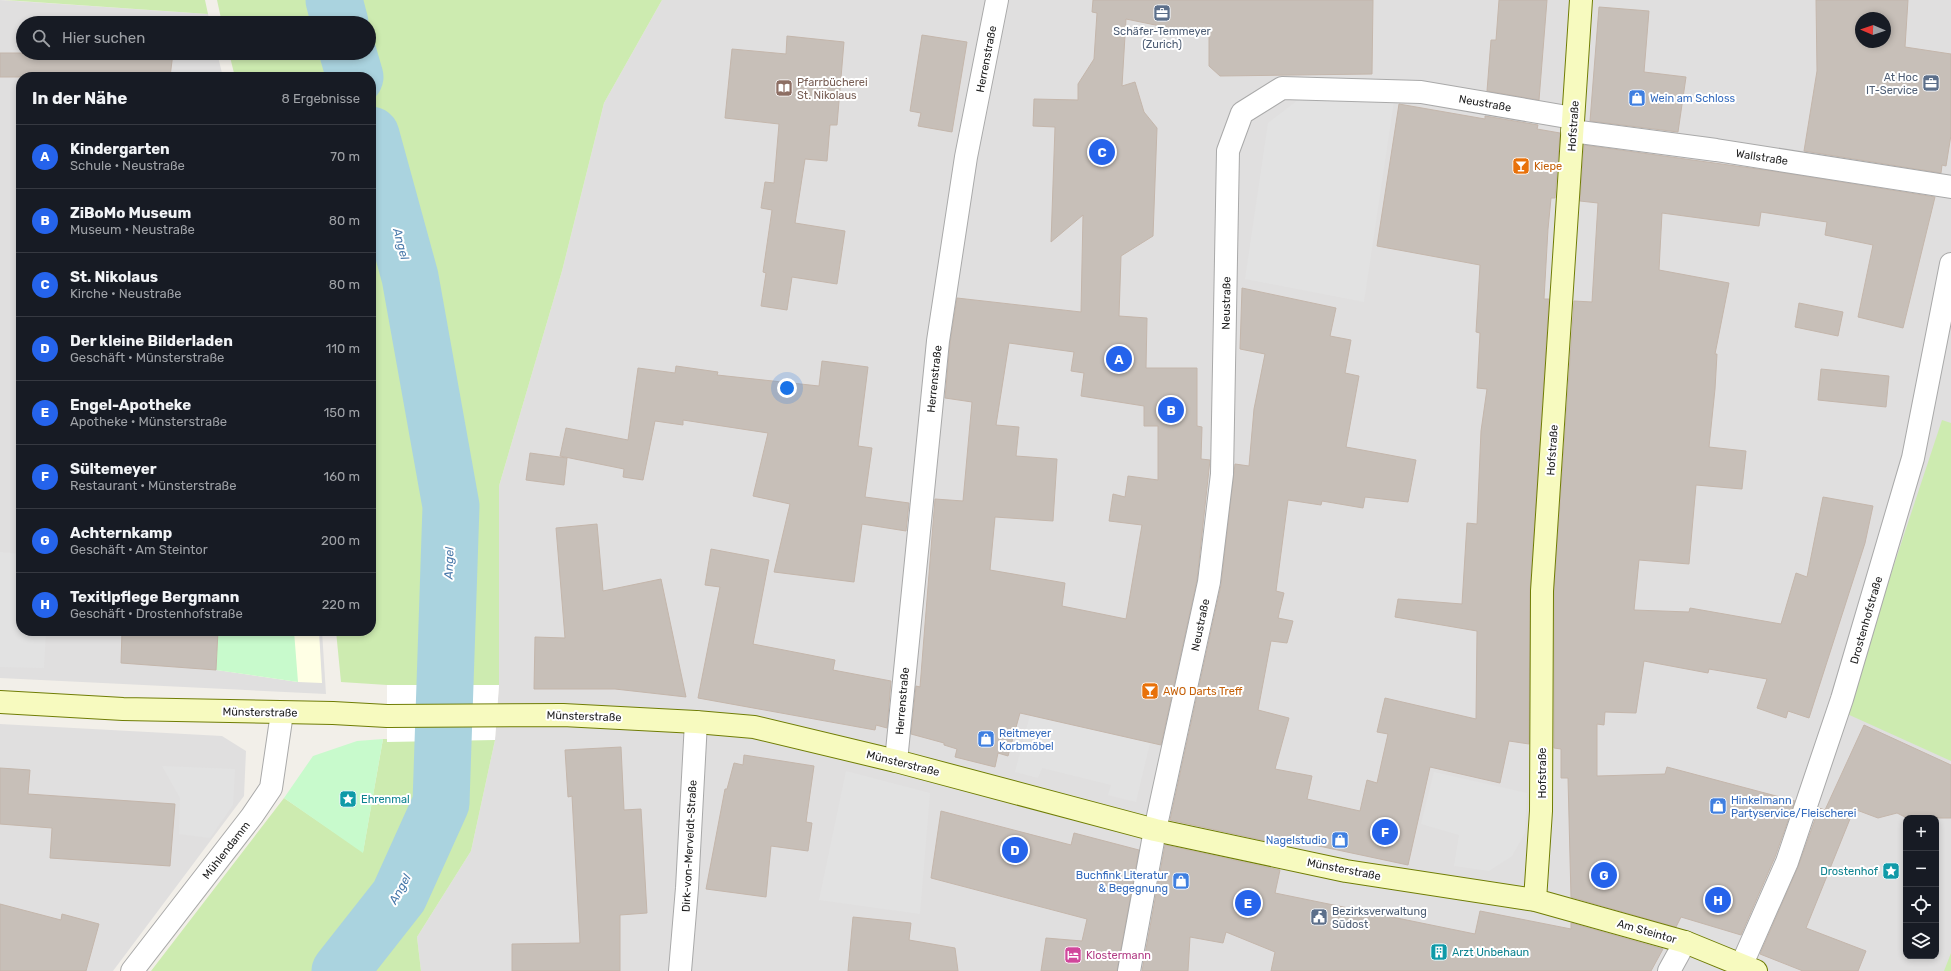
<!DOCTYPE html>
<html lang="de">
<head>
<meta charset="utf-8">
<style>
  body { margin:0; font-family:Rubik,sans-serif; background:#20242c; color:#f1f3f6 }
  .controls { position:absolute; right:12px; bottom:12px; display:grid; overflow:hidden; border-radius:8px; box-shadow:0 2px 6px #0003 }
  .controls button { width:36px; height:36px; display:grid; place-items:center; padding:0; border:0; border-bottom:1px solid #363941; background:#171b24; color:#f1f3f6; font:20px sans-serif }
  .compass { position:absolute; left:1855px; top:12px; width:36px; height:36px; border-radius:50%; background:#171b24; box-shadow:0 2px 6px #0003; rotate:272deg }
  .you { position:absolute; left:787px; top:388px; width:14px; height:14px; margin:-10px; border:3px solid #fff; border-radius:50%; background:#1a73e8; box-shadow:0 0 0 6px #1a73e833 }
  .badge { display:grid; place-items:center; width:26px; height:26px; border-radius:50%; background:#2563eb; color:#fff; font-size:13px; font-weight:700 }
  .pin { position:absolute; translate:-50% -50%; border:2px solid #fff; box-shadow:0 1px 4px #0006 }
  .list { margin:0; padding:0; list-style:none }
  h2 { display:flex; justify-content:space-between; align-items:center; height:52px; margin:0; padding:0 16px; font-size:17px }
  h2 small { font-size:13px; font-weight:400; color:#9ea1a6 }
  .list li { display:grid; grid-template-columns:26px 1fr auto; gap:12px; align-items:center; box-sizing:border-box; height:64px; padding:0 16px; border-top:1px solid #363941 }
  .list b { display:block; font-size:15px; white-space:nowrap }
  .list p { margin:0; font-size:13px; white-space:nowrap; color:#9ea1a6 }
  .list em { font-size:13px; font-style:normal; color:#9ea1a6 }
  .icon { flex:none; width:22px; height:22px; fill:none; stroke:currentColor; stroke-width:2; stroke-linecap:round; stroke-linejoin:round }
  .map { position:relative; flex:none; width:1951px; height:971px; overflow:hidden }
  .search { position:absolute; background:#171b24; box-shadow:0 2px 6px #0003; left:16px; top:16px; width:360px; height:44px; display:flex; align-items:center; gap:10px; box-sizing:border-box; padding:0 14px; border-radius:22px; color:#9ea1a6; font-size:15px }
  .panel { position:absolute; background:#171b24; box-shadow:0 2px 6px #0003; left:16px; top:72px; width:360px; height:564px; border-radius:16px }
  .map>svg:first-child { display:block }
</style>
</head>
<body>
<div class="map">
<svg width="1951" height="971" viewBox="0 0 1951 971">
  <rect width="100%" height="100%" fill="#f2efe9"/>
  <path fill="#e0dfdf" fill-rule="evenodd" d="M0,0L208,14L210,23H23V53H217L223,77H21V631H322L326,694L0,678Z
    M662,0H1951V971H421L417,937L471,851L495,740L499,685V486L562,271L604,103ZM1861,18H1885V42H1861ZM1906,818H1936V956H1906Z
    M0,724L222,736L246,751L244,796L113,971H0Z"/>
  <path fill="#ffffe5" d="M150,631H319L322,683L298,682L149,660Z"/>
  <path fill="#cdebb0" d="M5,0H205L208,14Z
    M217,0H662L604,103L562,271L499,486V685H387L341,682L336,631H371V77H235L229,53H369V23H222Z
    M1942,420L1951,423V761L1845,713Z
    M383,739L495,740L471,851L417,937L421,971H151L284,798L363,852Z
    M1951,953V971H1944Z"/>
  <path fill="#c8facc" d="M218,631H294L298,682L216,670Z
    M383,739L363,853L284,798L313,756L357,741Z"/>
  <path fill="#e2e2e2" d="M1298,100L1394,101L1364,302L1245,279L1268,123Z
    M0,552L21,554V631H46L44,668L0,667Z
    M1030,715L1150,743L1136,802L1108,795L1111,785L1042,768L1038,778L1015,772Z
    M162,766L235,769L233,805L210,838L179,834L180,798Z
    M846,771L930,793L920,914L819,900Z
    M1434,772L1527,793L1525,833L1512,856L1489,871L1454,866L1459,835L1421,824Z"/>
  <path fill="#fff" d="M387,685H499L495,740L387,742Z"/>
  <g fill="none" stroke-linecap="round" stroke-linejoin="round">
    <path stroke="#aad3df" stroke-width="57" d="M334,0L340,23
      M348,53L355,77
      M340,971L399,896L441,803L451,506L410,277L371,135"/>
  </g>
  <path fill="#c7bfb8" stroke="#c4b6ab" fill-rule="evenodd" d="M1093,0H1373L1372,74L1220,76L1209,66V36L1126,19L1122,86L1135,82L1144,112L1157,128L1153,236L1121,256L1119,316L1147,318L1146,368H1197V426L1202,427L1201,459L1210,460L1197,580L1161,745L1020,713L1008,756L998,753L995,767L955,757L957,749L944,745V743L911,734L916,686L920,687L935,499L963,501L972,402L945,398L950,343L957,298L1081,312L1083,215L1051,242L1055,127L1033,126L1034,99L1078,100V84L1094,59L1097,13L1092,12ZM1009,343L1074,352L1071,371L1084,373L1081,396L1144,406V426H1158V480L1128,476L1125,497L1113,494L1109,521L1142,525L1126,619L1062,606L1065,583L990,570L995,517L1053,521L1057,459L1016,456L1019,427L996,425Z
    M1499,0H1547L1539,100L1487,91L1491,40H1496Z
    M1816,0H1908L1905,47L1951,54V135L1946,166L1942,165L1941,173L1804,151L1817,71ZM1861,18H1885V42H1861Z
    M1599,7L1649,11L1644,72L1686,77L1678,132L1590,121Z
    M922,35L967,42L952,132L918,126L921,113L910,111Z
    M787,36L844,42L837,125H830L827,161L805,159L795,223L845,231L837,284L792,277L787,310L761,306L766,273L763,272L772,210L761,208L765,182L774,183L779,124L725,118L732,49L786,54Z
    M0,53H173L170,77H0Z
    M1399,104L1485,119V116L1538,125L1537,129L1560,133L1555,198H1551L1548,229L1544,299H1549L1530,590L1529,744L1509,741L1500,783L1430,767L1408,865L1286,839L1285,845L1170,820L1221,585L1235,464L1249,466L1254,409L1265,354L1240,349L1242,288L1336,308L1330,336L1351,340L1345,373L1359,376L1346,447L1416,460L1408,502L1365,497L1363,508L1322,501L1321,505L1288,500L1276,591L1284,593L1278,618L1293,621L1287,643L1271,641L1258,710L1289,718L1275,769L1312,776L1307,799L1360,811L1367,780L1377,783L1388,734L1377,732L1385,698L1476,719L1477,631L1395,617L1398,599L1462,604L1467,523L1477,524L1481,431L1487,389L1477,388L1480,333L1476,332L1480,265L1377,246Z
    M1584,145L1772,171L1935,197L1903,328L1858,317L1873,245L1825,235L1827,222L1761,212L1759,226L1662,213L1659,270L1729,283L1715,354H1717L1715,389L1709,447L1746,451L1742,489L1696,485L1689,564L1639,560L1634,610L1689,612L1690,608L1781,624L1796,573L1807,577L1823,497L1873,506L1865,543L1809,718L1788,711L1786,718L1757,708L1767,679L1709,669L1708,673L1644,661L1636,713L1605,712L1604,725L1597,724V776L1665,774L1667,767L1795,801L1775,857L1741,935L1681,917L1676,927L1571,897L1568,778H1561V749L1554,748V591L1574,301L1592,302L1598,203L1580,201Z
    M1799,303L1843,312L1838,336L1795,327Z
    M822,361L868,367L858,446L872,448L865,497L909,503L906,531L862,524L854,582L774,572L790,504L753,496L768,433L683,420V425L655,421L643,480L623,477L624,469L560,456L566,428L628,440L638,368L675,373L676,366L718,372L717,375L819,386Z
    M1821,369L1889,376L1886,407L1818,400Z
    M530,453L567,458L564,485L526,480Z
    M597,524L603,591L661,579L686,697L615,689H534L535,637L565,638L556,528Z
    M711,549L769,560L753,644L835,660L833,670L891,681L887,728L876,725L875,730L698,698L720,587L705,585Z
    M122,631H218L216,670L121,663Z
    M1864,725L1951,765V818H1907L1897,813L1878,818L1854,809L1806,928L1866,951L1858,971H1803L1760,954L1798,867L1819,808L1825,810Z
    M621,747L624,810L641,809L647,913L620,915V971H512V944L580,943L572,796L568,797L565,750Z
    M744,755L814,766L806,822L812,823L808,851L771,846L766,897L706,889L725,789H727L734,763L743,765Z
    M0,768L30,770L28,794L175,804L170,866L50,858L52,828L0,824Z
    M941,811L1071,845L1074,833L1139,850L1117,971H1041L1046,938L1082,941L1087,919L931,878Z
    M1165,845L1280,870L1275,893L1475,934L1480,911L1571,929V923L1663,949L1651,971H1271L1275,952L1226,932L1223,943L1190,937L1188,971H1142Z
    M0,904L61,920L62,914L99,924L86,971H0Z
    M853,917L911,923L909,940L955,948L958,971H848Z"/>
  <g fill="none" stroke-linecap="round" stroke-linejoin="round">
    <defs>
      <path id="street" d="M1572,131L1716,150L1951,187
        M896,761L938,341L966,157L997,0
        M1742,964L1787,862L1842,699L1913,458L1951,264
        M132,971L252,816L271,788L282,713
        M680,971L687,888L696,722
        M1129,971L1155,830L1209,582L1222,474L1228,151L1242,113L1282,88L1421,92L1573,118
        M1669,971L1685,942"/>
      <path id="secondary" d="M0,702L123,709L333,713L387,716L563,715L696,722L754,727L896,761L1155,830L1346,871L1535,900L1685,942L1756,971
        M1535,900L1541,811L1542,591L1581,0"/>
    </defs>
    <use href="#street" stroke="#a9a9a9" stroke-width="24"/>
    <use href="#secondary" stroke="#707d05" stroke-width="24"/>
    <use href="#street" stroke="#fff" stroke-width="22"/>
    <use href="#secondary" stroke="#f7fabf" stroke-width="22"/>
  </g>
  <defs>
    <symbol id="office-square" viewBox="-11 -11 22 22"><rect x="-9" y="-9" width="18" height="18" rx="4" fill="#5c6f8a" stroke="#fff"/><path d="M-6-3h4V-5.5h4V-3h4V5H-6ZM-1-4.5V-3h2v-1.5ZM-6 0V1H6V0Z" fill="#fff"/></symbol>
    <symbol id="library-square" viewBox="-11 -11 22 22"><rect x="-9" y="-9" width="18" height="18" rx="4" fill="#8d6e63" stroke="#fff"/><path d="M-6-4Q-3-5.5-.7-3.5V5Q-3 3-6 4ZM6-4Q3-5.5 .7-3.5V5Q3 3 6 4Z" fill="#fff"/></symbol>
    <symbol id="shop-square" viewBox="-11 -11 22 22"><rect x="-9" y="-9" width="18" height="18" rx="4" fill="#3f7fe0" stroke="#fff"/><path d="M-5-2.5h2.3a2.7 3.5 0 0 1 5.4 0H5L5.5 6h-11ZM-1.5-2.5h3a1.5 2.3 0 0 0-3 0Z" fill="#fff"/></symbol>
    <symbol id="bar-square" viewBox="-11 -11 22 22"><rect x="-9" y="-9" width="18" height="18" rx="4" fill="#e8710a" stroke="#fff"/><path d="M-6-5H6L.8 .8V4.5H3.5V6h-7V4.5H-.8V.8Z" fill="#fff"/></symbol>
    <symbol id="sight-square" viewBox="-11 -11 22 22"><rect x="-9" y="-9" width="18" height="18" rx="4" fill="#0f9aa8" stroke="#fff"/><path d="M0-6L1.8-2.2L6-1.7L2.9 1.2L3.7 5.4L0 3.3L-3.7 5.4L-2.9 1.2L-6-1.7L-1.8-2.2Z" fill="#fff"/></symbol>
    <symbol id="civic-square" viewBox="-11 -11 22 22"><rect x="-9" y="-9" width="18" height="18" rx="4" fill="#5c6f8a" stroke="#fff"/><path d="M-.6-6.5H3V-4.5H.6V-3L4-1V1h2V6H-6V1h2V-1L-.6-3ZM-1.2 2.5V6h2.4V2.5Z" fill="#fff"/></symbol>
    <symbol id="building-square" viewBox="-11 -11 22 22"><rect x="-9" y="-9" width="18" height="18" rx="4" fill="#0f9aa8" stroke="#fff"/><path d="M-4-6H4V6H1V3H-1V6H-4ZM-2.5-4.3h1.7v1.8h-1.7ZM.8-4.3h1.7v1.8H.8ZM-2.5-1h1.7V.8h-1.7ZM.8-1h1.7V.8H.8Z" fill="#fff"/></symbol>
    <symbol id="hotel-square" viewBox="-11 -11 22 22"><rect x="-9" y="-9" width="18" height="18" rx="4" fill="#d1479c" stroke="#fff"/><path d="M-6-4.5h1.5V1H6V5H4.5V3h-9V5H-6ZM-4 0a1.8 1.8 0 1 1 3.6 0ZM.5 0V-2.5h3Q6-2.5 6 0Z" fill="#fff"/></symbol>
  </defs>
  <g fill-rule="evenodd">
    <use href="#office-square" x="1152" y="3" width="20" height="20"/>
    <use href="#office-square" x="1921" y="73" width="20" height="20"/>
    <use href="#library-square" x="774" y="78" width="20" height="20"/>
    <use href="#shop-square" x="1627" y="88" width="20" height="20"/>
    <use href="#bar-square" x="1511" y="156" width="20" height="20"/>
    <use href="#bar-square" x="1140" y="681" width="20" height="20"/>
    <use href="#shop-square" x="976" y="729" width="20" height="20"/>
    <use href="#sight-square" x="338" y="789" width="20" height="20"/>
    <use href="#shop-square" x="1708" y="796" width="20" height="20"/>
    <use href="#shop-square" x="1330" y="830" width="20" height="20"/>
    <use href="#sight-square" x="1881" y="861" width="20" height="20"/>
    <use href="#shop-square" x="1171" y="871" width="20" height="20"/>
    <use href="#civic-square" x="1309" y="907" width="20" height="20"/>
    <use href="#building-square" x="1429" y="942" width="20" height="20"/>
    <use href="#hotel-square" x="1063" y="945" width="20" height="20"/>
  </g>
  <g text-anchor="middle" stroke-width="4" stroke-linejoin="round" paint-order="stroke">
    <g font-size="11" fill="#4e5e75" stroke="#fff">
      <text x="1162" y="35">Schäfer-Temmeyer<tspan x="1162" dy="13">(Zurich)</tspan></text>
      <text x="1918" y="81" text-anchor="end">At Hoc<tspan x="1918" dy="13">IT-Service</tspan></text>
      <text x="1332" y="915" text-anchor="start">Bezirksverwaltung<tspan x="1332" dy="13">Südost</tspan></text>
    </g>
    <g font-size="11" fill="#222" stroke="#fff">
      <text transform="translate(986 59) rotate(-79)" y="4">Herrenstraße</text>
      <text transform="translate(1485 103) rotate(10)" y="4">Neustraße</text>
      <text transform="translate(1573 126) rotate(-86)" y="4">Hofstraße</text>
      <text transform="translate(1762 157) rotate(9)" y="4">Wallstraße</text>
      <text transform="translate(1226 303) rotate(-89)" y="4">Neustraße</text>
      <text transform="translate(934 379) rotate(-84)" y="4">Herrenstraße</text>
      <text transform="translate(1552 450) rotate(-86)" y="4">Hofstraße</text>
      <text transform="translate(1866 620) rotate(-74)" y="4">Drostenhofstraße</text>
      <text transform="translate(1200 625) rotate(-78)" y="4">Neustraße</text>
      <text transform="translate(902 701) rotate(-85)" y="4">Herrenstraße</text>
      <text transform="translate(260 712) rotate(1)" y="4">Münsterstraße</text>
      <text transform="translate(584 716) rotate(2)" y="4">Münsterstraße</text>
      <text transform="translate(903 763) rotate(14)" y="4">Münsterstraße</text>
      <text transform="translate(1542 773) rotate(-90)" y="4">Hofstraße</text>
      <text transform="translate(689 846) rotate(-87)" y="4">Dirk-von-Merveldt-Straße</text>
      <text transform="translate(226 850) rotate(-52)" y="4">Mühlendamm</text>
      <text transform="translate(1344 869) rotate(11)" y="4">Münsterstraße</text>
      <text transform="translate(1647 931) rotate(16)" y="4">Am Steintor</text>
    </g>
    <g font-size="11" fill="#785e54" stroke="#fff" text-anchor="start">
      <text x="797" y="86">Pfarrbücherei<tspan x="797" dy="13">St. Nikolaus</tspan></text>
    </g>
    <g font-size="11" fill="#366cbe" stroke="#fff" text-anchor="start">
      <text x="1650" y="102">Wein am Schloss</text>
      <text x="999" y="737">Reitmeyer<tspan x="999" dy="13">Korbmöbel</tspan></text>
      <text x="1731" y="804">Hinkelmann<tspan x="1731" dy="13">Partyservice/Fleischerei</tspan></text>
      <text x="1327" y="844" text-anchor="end">Nagelstudio</text>
      <text x="1168" y="879" text-anchor="end">Buchfink Literatur<tspan x="1168" dy="13">&amp; Begegnung</tspan></text>
    </g>
    <g font-size="11" fill="#c56008" stroke="#fff" text-anchor="start">
      <text x="1534" y="170">Kiepe</text>
      <text x="1163" y="695">AWO Darts Treff</text>
    </g>
    <g font-size="11" fill="#0d838f" stroke="#fff" text-anchor="start">
      <text x="361" y="803">Ehrenmal</text>
      <text x="1878" y="875" text-anchor="end">Drostenhof</text>
      <text x="1452" y="956">Arzt Unbehaun</text>
    </g>
    <g font-size="11" fill="#b23c85" stroke="#fff" text-anchor="start">
      <text x="1086" y="959">Klostermann</text>
    </g>
    <g font-size="12" font-style="italic" fill="#4a7aab" stroke="#fff">
      <text transform="translate(401 244) rotate(75)" y="4">Angel</text>
      <text transform="translate(449 563) rotate(-88)" y="4">Angel</text>
      <text transform="translate(400 889) rotate(-61)" y="4">Angel</text>
    </g>
  </g>
</svg>
<div class="controls">
<button>+</button>
<button>−</button>
<button><svg class="icon" aria-label="locate" viewBox="0 0 24 24"><circle cx="12" cy="12" r="6"/><path d="M12 2v4M12 18v4M2 12h4M18 12h4"/></svg></button>
<button><svg class="icon" aria-label="layers" viewBox="0 0 24 24"><path d="M12 4l9 5-9 5-9-5zM3 14l9 5 9-5"/></svg></button>
</div>
<svg class="compass" viewBox="-18 -18 36 36"><path d="M0-13l5 13h-10z" fill="#e53935"/><path d="M0 13l5-13h-10z" fill="#9ea1a6"/></svg>
<div class="you"></div>
<div class="pin badge" style="left:1119px;top:359px">A</div>
<div class="pin badge" style="left:1171px;top:410px">B</div>
<div class="pin badge" style="left:1102px;top:152px">C</div>
<div class="pin badge" style="left:1015px;top:850px">D</div>
<div class="pin badge" style="left:1248px;top:903px">E</div>
<div class="pin badge" style="left:1385px;top:832px">F</div>
<div class="pin badge" style="left:1604px;top:875px">G</div>
<div class="pin badge" style="left:1718px;top:900px">H</div>
<div class="search"><svg class="icon" aria-label="search" viewBox="0 0 24 24"><circle cx="10" cy="10" r="6"/><path d="M15 15l6 6"/></svg>Hier suchen</div>
<section class="panel">
<h2>In der Nähe<small>8 Ergebnisse</small></h2>
<ul class="list">
<li><span class="badge">A</span><div><b>Kindergarten</b><p>Schule · Neustraße</p></div><em>70 m</em></li>
<li><span class="badge">B</span><div><b>ZiBoMo Museum</b><p>Museum · Neustraße</p></div><em>80 m</em></li>
<li><span class="badge">C</span><div><b>St. Nikolaus</b><p>Kirche · Neustraße</p></div><em>80 m</em></li>
<li><span class="badge">D</span><div><b>Der kleine Bilderladen</b><p>Geschäft · Münsterstraße</p></div><em>110 m</em></li>
<li><span class="badge">E</span><div><b>Engel-Apotheke</b><p>Apotheke · Münsterstraße</p></div><em>150 m</em></li>
<li><span class="badge">F</span><div><b>Sültemeyer</b><p>Restaurant · Münsterstraße</p></div><em>160 m</em></li>
<li><span class="badge">G</span><div><b>Achternkamp</b><p>Geschäft · Am Steintor</p></div><em>200 m</em></li>
<li><span class="badge">H</span><div><b>Texitlpflege Bergmann</b><p>Geschäft · Drostenhofstraße</p></div><em>220 m</em></li>
</ul>
</section>
</div>
</body>
</html>
